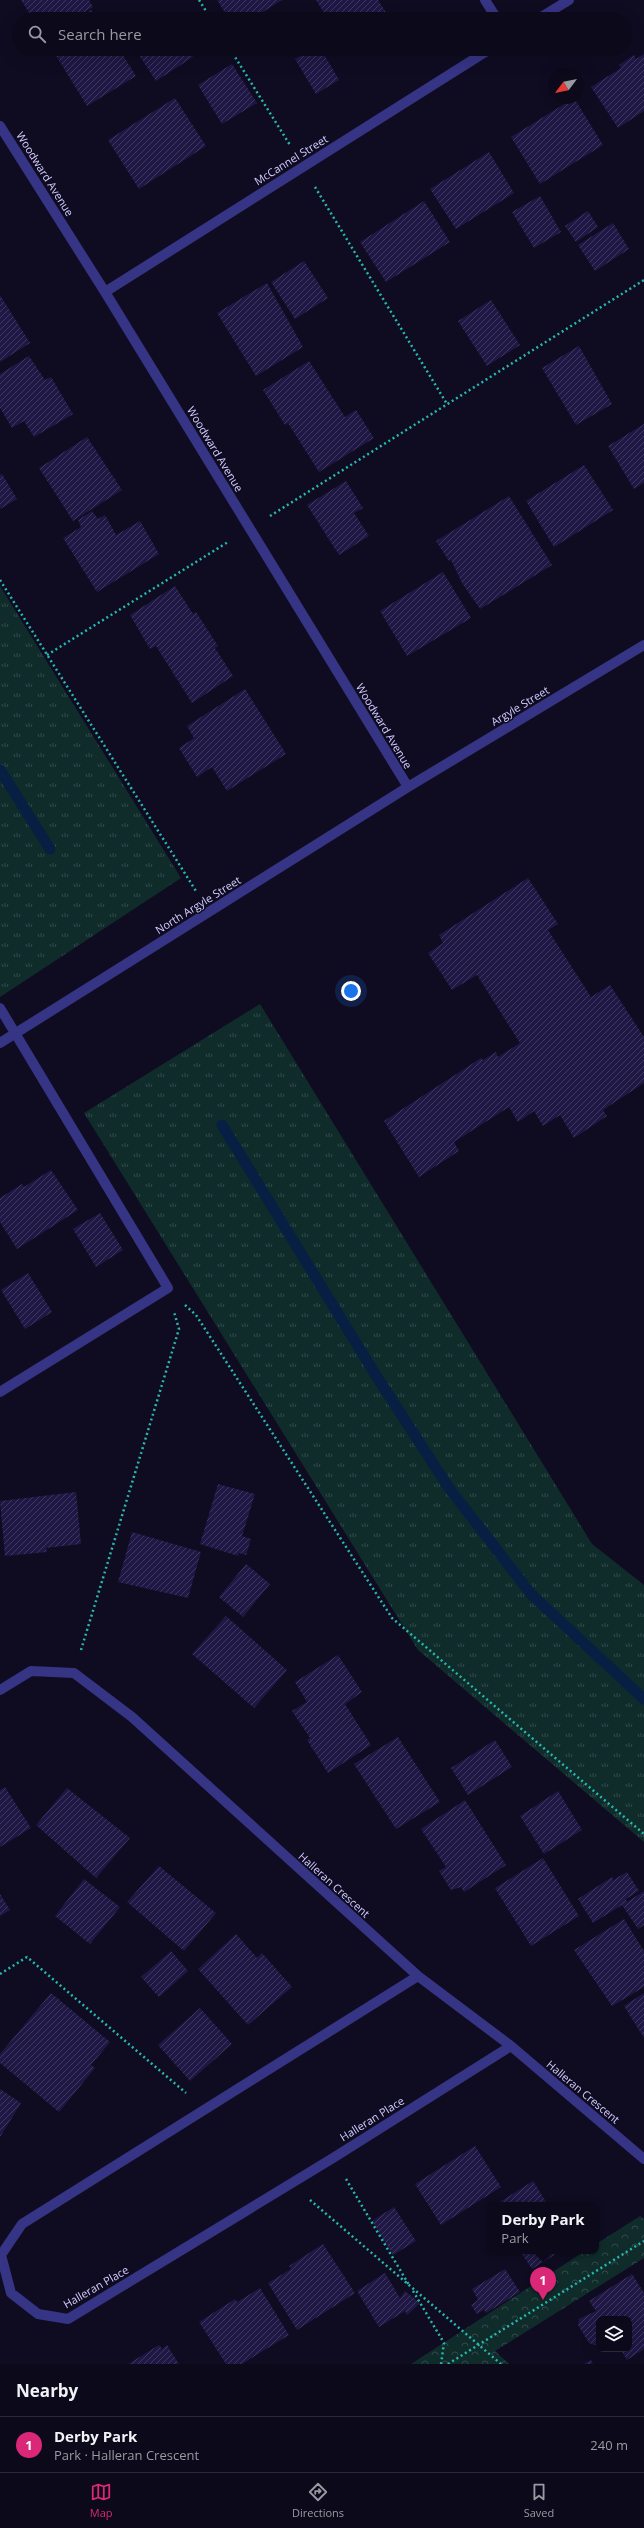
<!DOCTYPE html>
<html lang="en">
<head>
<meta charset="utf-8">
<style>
  body { margin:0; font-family:"Open Sans",sans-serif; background:#191727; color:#f1f3f6 }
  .controls { position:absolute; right:12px; bottom:12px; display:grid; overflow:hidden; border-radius:8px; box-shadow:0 4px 16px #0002 }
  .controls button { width:36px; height:36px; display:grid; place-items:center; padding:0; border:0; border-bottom:1px solid #2b2a39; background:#0b091a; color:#f1f3f6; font:20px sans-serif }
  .compass { position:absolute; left:548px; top:68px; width:36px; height:36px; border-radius:50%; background:#0b091a; box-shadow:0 4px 16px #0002; rotate:238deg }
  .you { position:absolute; left:351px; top:991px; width:14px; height:14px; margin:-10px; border:3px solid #fff; border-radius:50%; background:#1a73e8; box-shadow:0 0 0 6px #1a73e833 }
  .badge { display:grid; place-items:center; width:26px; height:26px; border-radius:50%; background:#db2777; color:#fff; font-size:13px; font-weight:700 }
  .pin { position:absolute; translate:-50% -33px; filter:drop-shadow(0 1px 2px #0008) }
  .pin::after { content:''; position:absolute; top:21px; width:14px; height:12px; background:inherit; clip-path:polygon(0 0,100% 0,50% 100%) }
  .popup { position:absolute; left:487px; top:2202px; width:112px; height:52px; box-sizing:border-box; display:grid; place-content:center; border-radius:8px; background:#0b091a; filter:drop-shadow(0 1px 3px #0005); font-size:13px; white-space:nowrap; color:#9a9aa2 }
  .popup b { font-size:15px; color:#f1f3f6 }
  .popup::after { content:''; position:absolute; left:50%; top:100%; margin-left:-8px; border:8px solid transparent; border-top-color:#0b091a }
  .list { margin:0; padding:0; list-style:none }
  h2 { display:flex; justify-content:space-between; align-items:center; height:52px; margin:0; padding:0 16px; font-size:17px }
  h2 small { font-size:13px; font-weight:400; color:#9a9aa2 }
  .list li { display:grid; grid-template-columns:26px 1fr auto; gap:12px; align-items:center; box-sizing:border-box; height:56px; padding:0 16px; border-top:1px solid #2b2a39 }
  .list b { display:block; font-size:15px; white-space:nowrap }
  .list p { margin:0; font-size:13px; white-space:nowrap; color:#9a9aa2 }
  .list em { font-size:13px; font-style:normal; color:#9a9aa2 }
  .icon { flex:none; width:22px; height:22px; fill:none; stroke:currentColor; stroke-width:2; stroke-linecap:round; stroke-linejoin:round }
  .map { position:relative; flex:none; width:644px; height:2364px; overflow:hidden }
  .search { position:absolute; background:#0b091a; box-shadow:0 4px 16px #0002; left:12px; right:12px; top:12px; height:44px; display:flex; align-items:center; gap:10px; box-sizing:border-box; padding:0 14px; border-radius:22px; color:#9a9aa2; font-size:15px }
  .sheet { height:108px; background:#0b091a }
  nav { display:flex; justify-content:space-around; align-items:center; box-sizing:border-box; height:56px; border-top:1px solid #2b2a39; background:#0b091a; font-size:11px; color:#9a9aa2 }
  nav a { display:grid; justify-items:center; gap:2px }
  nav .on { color:#db2777 }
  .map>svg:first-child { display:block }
</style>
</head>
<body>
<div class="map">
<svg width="644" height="2364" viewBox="0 0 644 2364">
  <defs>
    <pattern id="grass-tufts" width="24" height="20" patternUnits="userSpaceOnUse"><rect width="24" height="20" fill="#0f2c2b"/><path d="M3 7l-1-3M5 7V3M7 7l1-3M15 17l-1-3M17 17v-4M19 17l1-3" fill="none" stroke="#31494b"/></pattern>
    <pattern id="forest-crowns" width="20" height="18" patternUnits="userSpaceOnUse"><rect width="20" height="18" fill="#0f2c2b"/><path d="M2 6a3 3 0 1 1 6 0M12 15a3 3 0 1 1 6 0" fill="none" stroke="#31494b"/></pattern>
    <pattern id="building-hatch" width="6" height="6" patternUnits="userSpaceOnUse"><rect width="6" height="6" fill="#1f1744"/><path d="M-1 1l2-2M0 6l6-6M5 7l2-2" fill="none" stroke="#3f3860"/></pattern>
  </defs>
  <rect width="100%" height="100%" fill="#0f0c22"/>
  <path fill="url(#grass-tufts)" d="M0,586L181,878L0,997Z
    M260,1004L592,1544L644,1585V1842L418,1650L84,1113Z"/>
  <path fill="url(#forest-crowns)" d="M640,2216L644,2219V2258L495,2351L509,2364H411L585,2251H596V2244Z"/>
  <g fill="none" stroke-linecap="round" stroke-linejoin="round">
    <path stroke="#081f44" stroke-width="11" d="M0,770L50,849
      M222,1125L377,1377L449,1488L531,1594L644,1699"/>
  </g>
  <path fill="url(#building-hatch)" d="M21,0H89L93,7L73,19H33Z
    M217,0H282L252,19H229Z
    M316,0H378L390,19H328Z
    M91,10L94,14L96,12L100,19H76Z
    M52,49H119L136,76L87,106Z
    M148,49H188L193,57L156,81L139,55Z
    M312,49H321L339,80L316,94L295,59Z
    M644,54V111L618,128L591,87L621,68L619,65L634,55L636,59Z
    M232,64L257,103L222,124L198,85Z
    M175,98L206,146L139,189L108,140Z
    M574,98L603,145L540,184L511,137Z
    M489,152L514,193L456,229L430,189Z
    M540,196L561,232L534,248L512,212Z
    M424,201L450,242L386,282L360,242Z
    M588,211L598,227L576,242L565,226Z
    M613,223L629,249L595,271L578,245Z
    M304,261L328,298L295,319L271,282Z
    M267,283L303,347L256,376L217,313Z
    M0,295L30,343L0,362Z
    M491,300L520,345L487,366L458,321Z
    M579,346L612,404L576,425L542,368Z
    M29,356L45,380L51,377L73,414L34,437L24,421L12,428L0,408V374Z
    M309,361L345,417L356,410L374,438L319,472L288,423L285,425L263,390Z
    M644,424V483L634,489L608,446Z
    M87,437L122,490L73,521L39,468Z
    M584,465L613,510L554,547L526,501Z
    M2,474L17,499L0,509V475Z
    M346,481L363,508L354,513L369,536L339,555L307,505Z
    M509,496L552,565L480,609L462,583L451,560L449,561L436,541Z
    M92,511L98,519L105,515L116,535L140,521L159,554L97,592L63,538L81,527L78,520Z
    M443,572L471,618L407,656L380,611Z
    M175,586L193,614L196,612L218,646L215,648L233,676L192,703L156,646L150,649L130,615Z
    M245,689L286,754L227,791L212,767L197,777L179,748L194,738L187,726Z
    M528,878L558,924L548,930L591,997L610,985L644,1037V1083L603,1110L607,1116L574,1138L560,1115L543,1126L534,1111L518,1122L509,1107L454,1142L459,1151L419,1177L384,1121L481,1058L483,1060L496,1052L498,1057L520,1043L477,975L452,990L428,953L443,943L439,935Z
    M51,1170L78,1210L17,1249L0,1222V1198L22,1184L24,1187Z
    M100,1213L123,1250L96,1267L73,1229Z
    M28,1273L52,1312L25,1329L1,1290Z
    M218,1484L255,1494L242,1536L251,1539L246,1555L239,1553L238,1556L200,1544Z
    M76,1492L81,1544L46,1548L47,1552L5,1556L0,1501Z
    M132,1532L201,1552L188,1598L118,1582Z
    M246,1564L270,1584L243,1617L219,1597Z
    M226,1616L287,1670L254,1708L192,1654Z
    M338,1655L362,1692L345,1704L371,1745L328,1773L307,1740L310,1738L292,1711L307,1702L295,1682Z
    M398,1737L440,1802L396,1829L354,1764Z
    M495,1740L512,1767L468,1795L451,1768Z
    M5,1787L31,1828L0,1847V1790Z
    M67,1788L130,1838L96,1878L36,1825Z
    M558,1791L582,1830L544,1854L520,1816Z
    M465,1800L506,1865L464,1892L461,1887L451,1890L439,1871L446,1867L421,1829Z
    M543,1858L579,1916L531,1946L495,1888Z
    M159,1866L216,1913L184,1951L127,1902Z
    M627,1872L639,1891L626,1899L627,1902L644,1891V1925L638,1929L622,1905L593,1923L578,1899L612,1877L613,1880Z
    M84,1879L120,1907L90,1944L55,1916Z
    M0,1894L10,1910L0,1916Z
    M624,1919L644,1951V1987L612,2006L574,1950Z
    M236,1934L257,1958L262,1953L292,1987L248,2025L198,1969Z
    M171,1951L188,1971L159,1997L141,1977Z
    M51,1993L110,2042L91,2065L95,2068L59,2112L0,2063V2054Z
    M644,1993V2038L624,2006Z
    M200,2008L232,2044L190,2081L158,2045Z
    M0,2089L21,2103L0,2137Z
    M475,2146L501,2187L441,2225L415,2184Z
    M533,2181L548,2205H495Z
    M394,2207L416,2241L393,2255L372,2221Z
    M323,2244L355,2293L297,2330L268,2283L291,2269L289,2266Z
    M520,2251H561L532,2269Z
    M505,2269L520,2292L486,2313L484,2310L477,2314L471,2305L478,2300L472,2289Z
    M385,2273L400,2298L405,2291L420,2303L407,2315L405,2311L379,2327L357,2291Z
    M632,2274L644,2293V2349L627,2360L620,2349H629V2319H599V2343L595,2345L589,2343L578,2325L579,2319L596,2311L589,2301Z
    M260,2288L289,2335L242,2364H226L199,2322L235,2299L237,2302Z
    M159,2345L162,2349L167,2345L179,2364H128Z
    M591,2360L593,2364H584Z"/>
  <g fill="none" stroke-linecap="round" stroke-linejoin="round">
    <path stroke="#26b9af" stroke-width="2.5" stroke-dasharray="2 3" stroke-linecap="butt" d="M199,0L211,19
      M230,49L290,145
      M315,187L447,404
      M270,516L644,280
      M0,580L196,891
      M47,655L228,542
      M185,1305L196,1315L392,1618L644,1834
      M81,1650L179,1329L174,1312
      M0,1974L27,1957L186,2093
      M346,2179L409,2285
      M310,2200L501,2364
      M413,2291L444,2343L441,2364
      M448,2364L644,2241"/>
    <path stroke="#363484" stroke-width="10" d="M485,0L497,19
      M538,19L569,0
      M0,126L105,292L408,787
      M105,292L490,49
      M0,1008L168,1288L0,1392
      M0,1043L408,787L644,645
      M0,1690L31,1671L74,1673L132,1717L418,1976L511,2046L644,2159
      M418,1976L22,2224L1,2255L11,2293L38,2314L68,2319L333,2158L511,2046"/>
  </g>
  <g text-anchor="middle" stroke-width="3" stroke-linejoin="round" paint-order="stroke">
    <g font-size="11" fill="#d2cdff" stroke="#0f0c22">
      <text transform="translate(291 160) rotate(-32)" y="4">McCannel Street</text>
      <text transform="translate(45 174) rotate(58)" y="4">Woodward Avenue</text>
      <text transform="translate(215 449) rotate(59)" y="4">Woodward Avenue</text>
      <text transform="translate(520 706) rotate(-31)" y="4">Argyle Street</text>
      <text transform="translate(384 726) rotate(59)" y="4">Woodward Avenue</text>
      <text transform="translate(198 905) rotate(-32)" y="4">North Argyle Street</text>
      <text transform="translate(334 1885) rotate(42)" y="4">Halleran Crescent</text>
      <text transform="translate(583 2092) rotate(40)" y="4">Halleran Crescent</text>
      <text transform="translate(372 2119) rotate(-32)" y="4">Halleran Place</text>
      <text transform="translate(96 2287) rotate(-30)" y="4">Halleran Place</text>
    </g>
  </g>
</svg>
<div class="controls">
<button><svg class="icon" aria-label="layers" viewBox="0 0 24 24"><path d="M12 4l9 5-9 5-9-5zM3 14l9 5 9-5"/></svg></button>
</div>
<svg class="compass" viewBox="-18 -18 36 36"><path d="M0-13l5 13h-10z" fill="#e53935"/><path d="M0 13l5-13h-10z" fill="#9a9aa2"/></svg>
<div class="you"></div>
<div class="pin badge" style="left:543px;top:2300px">1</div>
<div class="popup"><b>Derby Park</b>Park</div>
<div class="search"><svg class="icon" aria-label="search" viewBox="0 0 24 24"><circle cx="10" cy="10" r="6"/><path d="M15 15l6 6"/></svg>Search here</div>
</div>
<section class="sheet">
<h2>Nearby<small></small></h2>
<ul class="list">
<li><span class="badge">1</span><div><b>Derby Park</b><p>Park · Halleran Crescent</p></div><em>240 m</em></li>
</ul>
</section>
<nav>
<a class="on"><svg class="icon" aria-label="map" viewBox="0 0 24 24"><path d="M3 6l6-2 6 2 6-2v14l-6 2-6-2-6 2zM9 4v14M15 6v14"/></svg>Map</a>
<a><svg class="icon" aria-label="directions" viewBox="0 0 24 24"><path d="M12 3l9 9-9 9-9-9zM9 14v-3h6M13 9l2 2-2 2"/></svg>Directions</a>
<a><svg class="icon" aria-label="saved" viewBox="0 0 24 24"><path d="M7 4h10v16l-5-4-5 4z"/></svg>Saved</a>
</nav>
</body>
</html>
